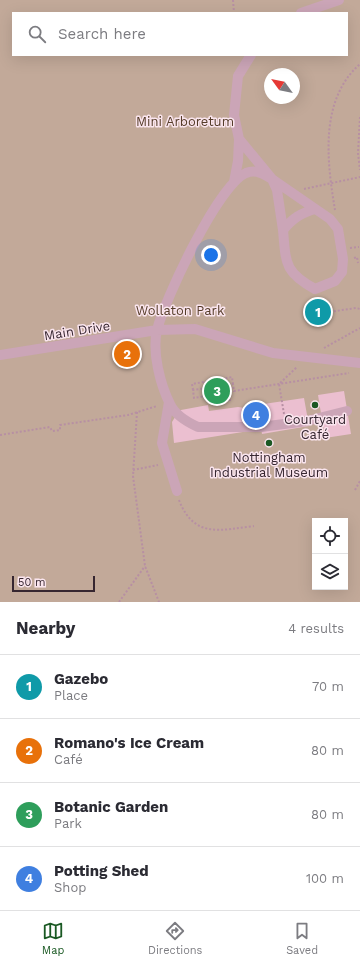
<!DOCTYPE html>
<html lang="en">
<head>
<meta charset="utf-8">
<style>
  body { margin:0; font-family:"Work Sans",sans-serif; background:#f7f7f7; color:#2b2b33 }
  .controls { position:absolute; right:12px; bottom:12px; display:grid; overflow:hidden; border-radius:0px; box-shadow:0 4px 16px #0002 }
  .controls button { width:36px; height:36px; display:grid; place-items:center; padding:0; border:0; border-bottom:1px solid #e1e1e2; background:#fff; color:#2b2b33; font:20px sans-serif }
  .compass { position:absolute; left:264px; top:68px; width:36px; height:36px; border-radius:50%; background:#fff; box-shadow:0 4px 16px #0002; rotate:303deg }
  .scale { position:absolute; left:12px; bottom:10px; width:83px; box-sizing:border-box; padding-left:4px; border:2px solid #362630; border-top:0; font-size:11px; line-height:14px; white-space:nowrap; color:#362630; -webkit-text-stroke:3px #fae5ee; paint-order:stroke }
  .you { position:absolute; left:211px; top:255px; width:14px; height:14px; margin:-10px; border:3px solid #fff; border-radius:50%; background:#1a73e8; box-shadow:0 0 0 6px #1a73e833 }
  .badge { display:grid; place-items:center; width:26px; height:26px; border-radius:50%; background:#1a5923; color:#fff; font-size:13px; font-weight:700 }
  .pin { position:absolute; translate:-50% -50%; border:2px solid #fff; box-shadow:0 1px 4px #0006 }
  .list { margin:0; padding:0; list-style:none }
  h2 { display:flex; justify-content:space-between; align-items:center; height:52px; margin:0; padding:0 16px; font-size:17px }
  h2 small { font-size:13px; font-weight:400; color:#7c7c81 }
  .list li { display:grid; grid-template-columns:26px 1fr auto; gap:12px; align-items:center; box-sizing:border-box; height:64px; padding:0 16px; border-top:1px solid #e1e1e2 }
  .list b { display:block; font-size:15px; white-space:nowrap }
  .list p { margin:0; font-size:13px; white-space:nowrap; color:#7c7c81 }
  .list em { font-size:13px; font-style:normal; color:#7c7c81 }
  .icon { flex:none; width:22px; height:22px; fill:none; stroke:currentColor; stroke-width:2; stroke-linecap:round; stroke-linejoin:round }
  .map { position:relative; flex:none; width:360px; height:602px; overflow:hidden }
  .search { position:absolute; background:#fff; box-shadow:0 4px 16px #0002; left:12px; right:12px; top:12px; height:44px; display:flex; align-items:center; gap:10px; box-sizing:border-box; padding:0 14px; border-radius:0px; color:#7c7c81; font-size:15px }
  .sheet { height:308px; background:#fff }
  nav { display:flex; justify-content:space-around; align-items:center; box-sizing:border-box; height:56px; border-top:1px solid #e1e1e2; background:#fff; font-size:11px; color:#7c7c81 }
  nav a { display:grid; justify-items:center; gap:2px }
  nav .on { color:#1a5923 }
  .map>svg:first-child { display:block }
</style>
</head>
<body>
<div class="map">
<svg width="360" height="602" viewBox="0 0 360 602">
  <rect width="100%" height="100%" fill="#f2d9e3"/>
  <path fill="#c2a999" fill-rule="evenodd" d="M0,0H360V602H0ZM13,13H347V55H13ZM270,74H294V98H270ZM315,521H345V587H315Z"/>
  <path fill="#ebbfd0" d="M344,391L351,434L325,438L318,395Z
    M304,398L309,426L262,434L257,405Z
    M208,405L209,411L238,407L245,408L249,431L174,443L172,422L177,414L181,410Z"/>
  <g fill="none" stroke-linecap="round" stroke-linejoin="round">
    <path stroke="#b78fa3" stroke-width="2" stroke-dasharray="2 2" stroke-linecap="butt" d="M233,0L234,13
      M360,117L358,153L360,170
      M304,189L360,177
      M335,210C327,162 319,100 360,64
      M350,248L359,247
      M354,258L357,257L358,263
      M316,299L317,308
      M322,313L356,308L360,309
      M324,348L360,328
      M219,380L221,394
      M205,382L207,396
      M193,390L192,384L232,377L233,384
      M230,401L229,392L194,398L193,390L233,384L234,391L349,373
      M137,412L133,476L145,566L159,602
      M284,414L279,384L297,367
      M0,435L50,427L52,431L60,430V425L128,415L157,406
      M133,470L158,465
      M355,490L360,481
      M179,500C194,539 221,530 254,526
      M119,602L145,566"/>
    <path stroke="#cba5b7" stroke-width="10" d="M301,13L339,0
      M239,139L272,179L330,219L338,229L343,259L342,272L335,281L315,289C284,272 286,263 283,230C293,218 301,213 315,209
      M234,182L238,161L239,139L234,115L238,76L251,55
      M283,230L277,190L272,179C264,174 256,169 246,173C218,185 165,299 157,330C152,352 160,384 170,404C175,415 187,422 198,427H261L307,421L347,411
      M0,355L157,330L195,329L273,353L360,363
      M169,402L162,443L177,491"/>
  </g>
  <g fill="#1a5923" stroke="#fae5ee" stroke-width="1.5">
    <circle cx="315" cy="405" r="4"/>
    <circle cx="269" cy="443" r="4"/>
  </g>
  <g text-anchor="middle" stroke-width="3" stroke-linejoin="round" paint-order="stroke">
    <g font-size="13" fill="#553c29" stroke="#fae5ee">
      <text x="185" y="126">Mini Arboretum</text>
      <text x="180" y="315">Wollaton Park</text>
    </g>
    <g font-size="13" fill="#362630" stroke="#fae5ee">
      <text transform="translate(77 330) rotate(-9)" y="5">Main Drive</text>
    </g>
    <g font-size="13" fill="#362630" stroke="#fae5ee">
      <text x="315" y="424">Courtyard<tspan x="315" dy="15">Café</tspan></text>
      <text x="269" y="462">Nottingham<tspan x="269" dy="15">Industrial Museum</tspan></text>
    </g>
  </g>
</svg>
<div class="controls">
<button><svg class="icon" aria-label="locate" viewBox="0 0 24 24"><circle cx="12" cy="12" r="6"/><path d="M12 2v4M12 18v4M2 12h4M18 12h4"/></svg></button>
<button><svg class="icon" aria-label="layers" viewBox="0 0 24 24"><path d="M12 4l9 5-9 5-9-5zM3 14l9 5 9-5"/></svg></button>
</div>
<svg class="compass" viewBox="-18 -18 36 36"><path d="M0-13l5 13h-10z" fill="#e53935"/><path d="M0 13l5-13h-10z" fill="#7c7c81"/></svg>
<div class="scale">50 m</div>
<div class="you"></div>
<div class="pin badge" style="left:318px;top:312px;background:#0f9aa8">1</div>
<div class="pin badge" style="left:127px;top:354px;background:#e8710a">2</div>
<div class="pin badge" style="left:217px;top:391px;background:#2e9e5b">3</div>
<div class="pin badge" style="left:256px;top:415px;background:#3f7fe0">4</div>
<div class="search"><svg class="icon" aria-label="search" viewBox="0 0 24 24"><circle cx="10" cy="10" r="6"/><path d="M15 15l6 6"/></svg>Search here</div>
</div>
<section class="sheet">
<h2>Nearby<small>4 results</small></h2>
<ul class="list">
<li><span class="badge" style="background:#0f9aa8">1</span><div><b>Gazebo</b><p>Place</p></div><em>70 m</em></li>
<li><span class="badge" style="background:#e8710a">2</span><div><b>Romano's Ice Cream</b><p>Café</p></div><em>80 m</em></li>
<li><span class="badge" style="background:#2e9e5b">3</span><div><b>Botanic Garden</b><p>Park</p></div><em>80 m</em></li>
<li><span class="badge" style="background:#3f7fe0">4</span><div><b>Potting Shed</b><p>Shop</p></div><em>100 m</em></li>
</ul>
</section>
<nav>
<a class="on"><svg class="icon" aria-label="map" viewBox="0 0 24 24"><path d="M3 6l6-2 6 2 6-2v14l-6 2-6-2-6 2zM9 4v14M15 6v14"/></svg>Map</a>
<a><svg class="icon" aria-label="directions" viewBox="0 0 24 24"><path d="M12 3l9 9-9 9-9-9zM9 14v-3h6M13 9l2 2-2 2"/></svg>Directions</a>
<a><svg class="icon" aria-label="saved" viewBox="0 0 24 24"><path d="M7 4h10v16l-5-4-5 4z"/></svg>Saved</a>
</nav>
</body>
</html>
